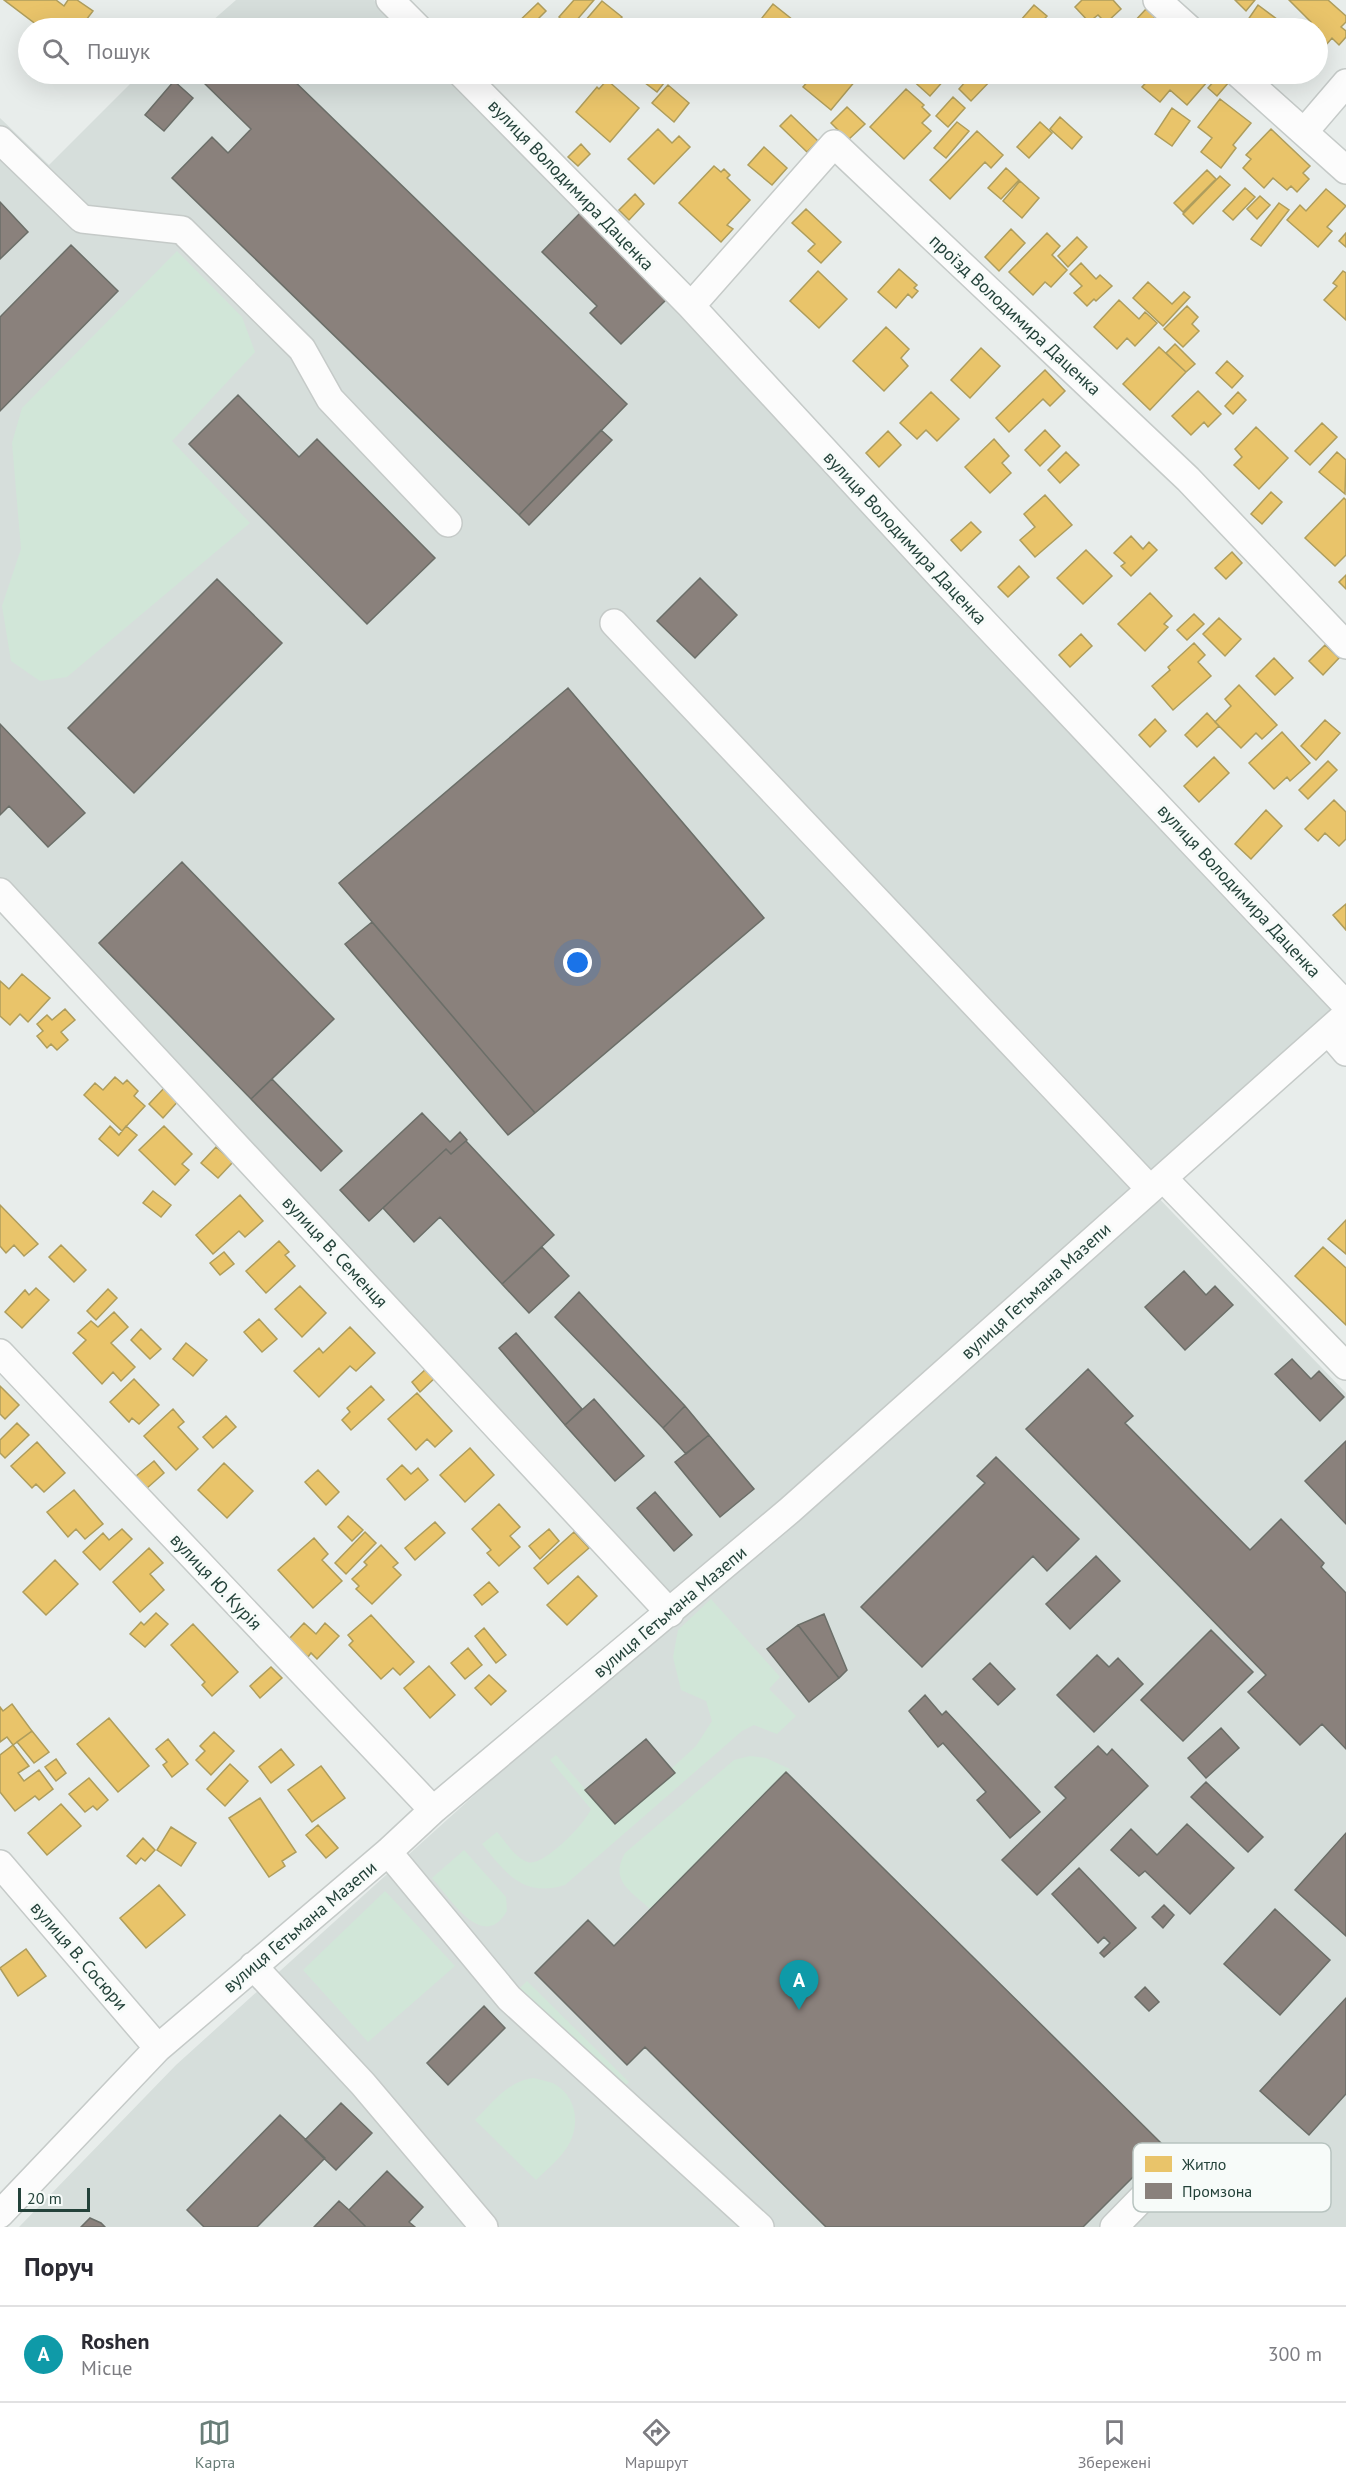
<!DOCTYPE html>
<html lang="uk">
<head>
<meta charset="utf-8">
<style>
  body { margin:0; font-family:"PT Sans",sans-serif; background:#f7f7f7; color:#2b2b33 }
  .scale { position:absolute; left:18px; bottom:15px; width:72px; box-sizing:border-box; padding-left:6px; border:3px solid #24423a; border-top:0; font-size:16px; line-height:21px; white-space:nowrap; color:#24423a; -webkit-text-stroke:4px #f7fbf9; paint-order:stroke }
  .you { position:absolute; left:578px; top:963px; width:21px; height:21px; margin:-15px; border:4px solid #fff; border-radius:50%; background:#1a73e8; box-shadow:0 0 0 9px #1a73e833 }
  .badge { display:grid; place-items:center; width:39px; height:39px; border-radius:50%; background:#697e78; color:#fff; font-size:20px; font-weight:700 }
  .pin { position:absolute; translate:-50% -50px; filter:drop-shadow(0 2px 3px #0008) }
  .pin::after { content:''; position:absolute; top:32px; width:21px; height:18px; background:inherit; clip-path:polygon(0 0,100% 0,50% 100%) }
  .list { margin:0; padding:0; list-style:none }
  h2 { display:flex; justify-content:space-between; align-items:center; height:78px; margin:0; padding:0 24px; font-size:26px }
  h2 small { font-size:20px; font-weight:400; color:#7c7c81 }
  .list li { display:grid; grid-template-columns:39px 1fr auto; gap:18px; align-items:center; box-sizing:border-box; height:96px; padding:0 24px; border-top:2px solid #e1e1e2 }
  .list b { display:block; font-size:22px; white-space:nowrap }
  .list p { margin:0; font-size:20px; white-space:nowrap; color:#7c7c81 }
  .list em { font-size:20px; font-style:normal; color:#7c7c81 }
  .icon { flex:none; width:33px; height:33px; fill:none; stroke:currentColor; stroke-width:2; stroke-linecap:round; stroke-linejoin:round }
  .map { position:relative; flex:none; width:1346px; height:2227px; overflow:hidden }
  .search { position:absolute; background:#fff; box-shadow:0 6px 24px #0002; left:18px; right:18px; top:18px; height:66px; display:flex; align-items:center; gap:15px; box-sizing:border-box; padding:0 21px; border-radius:33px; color:#7c7c81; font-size:22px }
  .sheet { height:174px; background:#fff }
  nav { display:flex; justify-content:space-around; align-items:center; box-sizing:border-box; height:84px; border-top:2px solid #e1e1e2; background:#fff; font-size:16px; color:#7c7c81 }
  nav a { display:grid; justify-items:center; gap:3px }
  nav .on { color:#697e78 }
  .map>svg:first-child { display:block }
</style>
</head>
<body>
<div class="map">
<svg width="1346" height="2227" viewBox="0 0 1346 2227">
  <rect width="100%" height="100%" fill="#e8edeb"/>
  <path fill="#d6dedb" d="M236,0H374L403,28H204Z
    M140,74H449L1346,1005L1328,1032L1150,1189L1346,1393V2227H19L176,2065L785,1514L667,1594L0,880V118L49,165Z"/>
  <path fill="#d1e6d8" d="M177,251L242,317L255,352L172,441L250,523L67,677L40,681L11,661L2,606L21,549L12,443L22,408Z
    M711,1599L780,1677L769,1689L796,1716L777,1734L754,1725L742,1731L565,1885C523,1898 506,1873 482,1844L497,1832C506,1842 515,1858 528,1862C542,1868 586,1823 591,1809L550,1760L556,1755L615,1824L675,1773L672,1768L696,1746L712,1721L706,1701L681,1690L673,1657L678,1630Z
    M750,1756L766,1758L790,1769L650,1909C631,1891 609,1881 625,1853L734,1760Z
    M464,1850L506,1897L507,1911C483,1953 450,1898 432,1878Z
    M385,1891L455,1966L368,2042L303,1970Z
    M527,1981L629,2082L616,2094L517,1991Z
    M534,2078C540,2080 547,2081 553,2083C580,2098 581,2131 563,2153C555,2163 545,2171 536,2180L475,2120C493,2102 508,2081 534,2078Z"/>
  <path fill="#e9c46a" stroke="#ae9d5c" stroke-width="1.5" d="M4,0H56L64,6L68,0H77L93,11L80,28H41Z
    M574,0H594L570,28L559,17Z
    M1082,0H1113L1121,9L1106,23L1098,15L1089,22L1075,7Z
    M1235,0H1255L1246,11Z
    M1289,0H1328L1346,16V22L1341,27L1346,31V37L1339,45L1332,38L1326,45L1318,38V28H1306L1311,22Z
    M602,1L622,17L612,28L607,24L603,28H579Z
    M538,3L546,11L539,18L549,28H512Z
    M773,4L803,28H754Z
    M1034,5L1047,16L1036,28H1014Z
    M1258,5L1278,20L1272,28L1243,27Z
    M1146,9L1155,17L1145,28H1123L1129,22L1132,24Z
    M1161,15L1170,23L1166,28H1149Z
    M650,74H671L657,92L644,82Z
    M814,74H861L831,110L803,87Z
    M912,74H939L945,79L930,96L909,77Z
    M972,74H992L995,76L971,101L959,89Z
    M1154,74L1161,77L1164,74H1197L1207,82L1187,105L1170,90L1160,102L1142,87Z
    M1220,74L1229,82L1217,96L1208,88Z
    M607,80L639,108L610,142L576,112L597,87L599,89Z
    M668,85L689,103L674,122L652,103Z
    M906,89L924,105L922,107L930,115L922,123L931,131L904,159L870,127Z
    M953,97L965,108L948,127L936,116Z
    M1220,99L1251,123L1233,145L1236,148L1221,168L1201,152L1212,138L1198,127Z
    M847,107L865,124L848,140L831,123Z
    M1172,108L1190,121L1172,146L1155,134Z
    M791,115L818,141L807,152L780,126Z
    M1060,117L1082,137L1072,149L1050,129Z
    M957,122L969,131L946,158L934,148Z
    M1040,122L1052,133L1029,158L1017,147Z
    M658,129L672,143L679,136L690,147L654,184L628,159Z
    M1271,129L1310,166L1303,173L1309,179L1297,192L1291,186L1287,190L1273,178L1264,188L1243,168L1251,159L1246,155Z
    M977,131L1003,155L991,168L985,162L950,199L930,180Z
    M581,144L590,154L578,166L568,157Z
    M764,147L787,168L772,185L748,165Z
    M714,166L721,172L724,169L730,175L727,178L750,200L727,225L733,229L721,242L679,203Z
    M1006,168L1019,180L1001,199L988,188Z
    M1207,170L1216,179L1183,212L1174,203Z
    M1220,176L1230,185L1193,224L1183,214Z
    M1020,181L1039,198L1022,218L1003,201Z
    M1245,188L1255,197L1233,220L1223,211Z
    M1326,189L1346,206L1327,227L1332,231L1318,247L1287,220L1300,205L1306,211Z
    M635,194L644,204L629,220L619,210Z
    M1260,196L1270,205L1257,219L1247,209Z
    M1279,203L1289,210L1261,246L1251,239Z
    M806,209L841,242L821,263L808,251L815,244L792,223Z
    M1011,229L1025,243L999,271L985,257Z
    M1047,233L1060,246L1052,255L1067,270L1051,287L1045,282L1033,295L1009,272Z
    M1346,233V247L1339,241Z
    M1077,237L1087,247L1068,267L1058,256Z
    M1081,263L1096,279L1100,275L1112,286L1096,301L1094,299L1087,306L1074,293L1082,286L1070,274Z
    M899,269L917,285L914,288L918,291L912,298L908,294L896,308L878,292Z
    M818,271L847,299L819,328L790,301Z
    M1343,271L1346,273V320L1324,300L1337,286L1333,283Z
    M1148,282L1172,304L1184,292L1190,297L1163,326L1133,298Z
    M1119,300L1139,319L1145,312L1157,323L1135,346L1127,338L1117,349L1094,327Z
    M1187,306L1198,317L1192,324L1199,331L1183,347L1164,329Z
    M886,327L909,349L901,358L908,366L884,391L853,361Z
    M1175,344L1195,364L1186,372L1166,353Z
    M1159,347L1186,372L1150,410L1123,384Z
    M981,348L1000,366L970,398L951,380Z
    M1227,361L1243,376L1232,388L1216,373Z
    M1045,370L1065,391L1050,406L1043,399L1009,432L996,418Z
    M1198,391L1221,414L1208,427L1204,422L1191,435L1172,416Z
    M931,392L959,419L937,441L926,430L917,439L900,423Z
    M1238,392L1246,400L1233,414L1225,406Z
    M1322,423L1337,437L1310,465L1295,451Z
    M1256,427L1288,458L1259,489L1234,465L1242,457L1235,449Z
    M1045,430L1060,446L1040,466L1025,450Z
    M888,431L901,445L879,467L866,453Z
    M994,439L1009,456L1002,463L1011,473L990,493L965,467Z
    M1066,452L1079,465L1060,483L1048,470Z
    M1337,452L1346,460L1345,494L1319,472Z
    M1271,492L1282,502L1262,524L1251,514Z
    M1045,495L1072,525L1035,557L1020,540L1035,527L1024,514Z
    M1344,498L1346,500V555L1335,566L1305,538Z
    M971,522L981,532L961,551L951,540Z
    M1131,536L1143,549L1149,542L1157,550L1131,576L1121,566L1125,563L1114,553Z
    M1086,550L1112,576L1083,604L1057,578Z
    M1232,552L1242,563L1226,579L1215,568Z
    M1019,566L1029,577L1008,597L998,587Z
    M1346,575V589L1339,582Z
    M1150,593L1172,616L1164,624L1168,627L1145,651L1118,624Z
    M1194,614L1204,624L1187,640L1177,630Z
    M1219,618L1241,639L1225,656L1203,634Z
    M1081,634L1092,646L1070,667L1059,655Z
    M1194,643L1205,655L1198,662L1211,676L1173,710L1152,686L1170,670L1168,667Z
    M1325,645L1339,658L1323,675L1309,661Z
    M1274,658L1293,678L1275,695L1256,676Z
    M1239,685L1277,725L1262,739L1256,733L1241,748L1215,722L1231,706L1225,699Z
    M1207,713L1219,726L1197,747L1185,735Z
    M1155,719L1166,731L1150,747L1139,735Z
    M1325,720L1340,733L1316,760L1301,746Z
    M1282,732L1310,763L1290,781L1287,777L1274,789L1249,763Z
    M1214,757L1229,773L1199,802L1184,786Z
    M1328,761L1337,770L1308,799L1299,790Z
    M1334,800L1346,812V839L1339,846L1325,833L1318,841L1305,829Z
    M1266,810L1282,826L1251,859L1235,844Z
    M1346,904V930L1333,915Z
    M22,974L50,998L28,1022L20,1014L10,1025L0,1016V981L9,989Z
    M65,1009L75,1020L61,1032L68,1040L57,1050L51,1044L47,1048L37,1036L43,1031L37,1024L47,1015L52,1020Z
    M115,1077L123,1084L127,1080L138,1091L134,1096L145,1106L122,1131L84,1095L95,1083L103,1090Z
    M166,1086L180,1099L163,1118L149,1104Z
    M110,1126L119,1135L126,1126L137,1135L118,1156L99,1139Z
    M164,1126L192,1154L182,1164L189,1170L175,1185L139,1150Z
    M216,1147L233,1162L218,1178L201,1163Z
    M153,1191L171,1205L161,1217L143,1203Z
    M240,1195L263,1221L245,1237L239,1231L213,1254L196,1235Z
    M0,1205L38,1244L24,1256L14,1245L6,1253L0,1246Z
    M1346,1220V1254L1328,1239Z
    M279,1241L289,1252L285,1255L295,1266L266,1293L246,1271Z
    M61,1245L86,1270L74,1282L49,1257Z
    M1323,1247L1346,1268V1325L1295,1276Z
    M224,1252L234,1264L220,1275L210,1263Z
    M300,1286L326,1313L302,1337L275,1309Z
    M36,1288L49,1300L22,1328L5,1312L25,1290L29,1295Z
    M108,1289L117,1298L96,1320L87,1311Z
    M114,1312L128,1327L111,1343L135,1367L121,1381L113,1372L102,1384L73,1353L86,1340L78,1333L91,1321L98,1327Z
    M259,1319L277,1339L262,1352L244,1332Z
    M350,1327L375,1353L356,1371L350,1366L319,1397L294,1371L319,1348L323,1353Z
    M141,1329L161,1349L150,1359L131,1340Z
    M186,1343L207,1360L193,1376L173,1359Z
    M428,1367L437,1376L420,1392L412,1382Z
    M134,1379L159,1405L139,1424L132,1418L129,1422L110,1402Z
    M0,1386L19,1405L5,1419L0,1414Z
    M371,1386L384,1400L351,1430L342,1420L350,1412L347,1408Z
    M417,1393L452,1431L435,1447L427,1439L416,1450L388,1419Z
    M173,1409L184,1422L178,1427L198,1449L176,1470L144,1436Z
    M226,1416L236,1427L213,1448L203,1437Z
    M17,1423L29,1435L5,1458L0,1453V1440Z
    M37,1442L65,1473L44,1492L36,1484L32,1488L11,1466Z
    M470,1448L494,1475L465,1502L440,1475Z
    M154,1461L164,1473L146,1489L136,1476Z
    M224,1463L253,1491L227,1518L198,1490Z
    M402,1465L411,1474L418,1468L428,1480L405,1500L387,1479Z
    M318,1470L339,1492L326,1505L305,1482Z
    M74,1490L103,1524L85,1539L76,1529L68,1537L47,1512Z
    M499,1504L520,1527L510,1536L520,1547L499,1566L487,1553L491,1550L472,1529Z
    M348,1516L363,1530L352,1541L338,1527Z
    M435,1522L445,1533L415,1560L405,1548Z
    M122,1529L132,1539L100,1570L83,1552L103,1533L109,1540Z
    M549,1529L559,1541L540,1559L529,1546Z
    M365,1532L376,1543L346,1574L335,1563Z
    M574,1532L589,1548L548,1584L534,1568Z
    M314,1538L328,1554L322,1560L342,1581L313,1608L278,1570Z
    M381,1545L398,1563L393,1567L401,1575L372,1604L356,1589L359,1586L352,1579L367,1565L364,1562Z
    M149,1548L163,1563L150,1574L164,1590L140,1612L113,1582Z
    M55,1560L78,1584L46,1615L23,1592Z
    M578,1576L597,1596L567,1625L547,1605Z
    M489,1582L498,1592L482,1605L474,1595Z
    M156,1613L168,1624L145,1647L130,1634L141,1622L144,1625Z
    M371,1615L414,1662L400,1675L393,1668L381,1679L349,1645L353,1641L348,1635Z
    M304,1623L316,1634L325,1623L339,1636L317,1659L311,1653L308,1657L288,1640Z
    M193,1624L238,1672L212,1696L202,1685L205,1682L171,1645Z
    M484,1628L506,1655L496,1663L475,1636Z
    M468,1648L482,1665L465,1679L451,1663Z
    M429,1666L455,1695L430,1718L404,1688Z
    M271,1667L282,1678L260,1698L250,1686Z
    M489,1675L506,1691L491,1705L475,1688Z
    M12,1704L32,1731L13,1745L7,1737L0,1742V1707L3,1711Z
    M109,1718L149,1766L118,1792L77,1744Z
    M32,1731L49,1752L34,1763L17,1742Z
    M214,1732L234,1751L211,1775L196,1760L205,1751L200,1746Z
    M168,1739L188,1764L172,1777L163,1765L167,1762L156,1749Z
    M13,1745L29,1766L18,1773L24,1781L39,1770L53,1789L39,1800L35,1796L15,1811L0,1792V1755Z
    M281,1749L294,1765L271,1783L259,1767Z
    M56,1759L66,1773L56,1781L45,1767Z
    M230,1764L248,1781L225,1806L207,1789Z
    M321,1766L345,1798L312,1822L288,1790Z
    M89,1778L108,1800L97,1810L93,1806L85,1812L69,1794Z
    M260,1798L296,1852L282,1861L285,1866L269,1877L229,1818Z
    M61,1804L81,1826L47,1855L28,1833Z
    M318,1825L338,1848L326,1858L306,1835Z
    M171,1827L196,1843L181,1866L157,1850Z
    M143,1838L155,1850L145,1861L141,1858L136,1864L127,1856Z
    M159,1885L185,1915L146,1948L120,1918Z
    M26,1949L46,1976L18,1996L0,1968Z"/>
  <path fill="#8a817c" stroke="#6b6e68" stroke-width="1.5" d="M202,74H287L627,404L519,515L172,178L212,137L228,153L251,129L198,77Z
    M174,81L193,98L164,131L145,115Z
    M0,202L28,232L0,259Z
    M581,212L668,298L621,344L590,313L597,306L542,252Z
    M71,245L118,291L0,411V317Z
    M238,395L299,457L317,439L435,558L367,624L189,444Z
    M601,430L612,440L529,525L519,515Z
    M700,578L737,615L695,658L657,621Z
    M217,579L282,643L134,793L68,728Z
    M568,688L764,918L535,1113L339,883Z
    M0,724L85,813L48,847L9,806L0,815Z
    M182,862L334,1019L251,1099L99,943Z
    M372,922L535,1113L508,1135L345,944Z
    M272,1079L342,1151L321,1171L251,1099Z
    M422,1113L450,1142L460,1132L467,1140L451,1154L446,1149L369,1221L340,1190Z
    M466,1141L554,1235L502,1284L440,1217L414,1242L383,1208L446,1149L451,1154Z
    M542,1247L569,1276L529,1313L502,1284Z
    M1184,1271L1206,1295L1215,1286L1233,1305L1185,1350L1145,1307Z
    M579,1292L685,1406L663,1428L555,1317Z
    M516,1333L582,1409L565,1425L499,1348Z
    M1292,1359L1311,1379L1319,1371L1344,1397L1320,1421L1275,1374Z
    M1088,1369L1133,1416L1125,1423L1250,1550L1281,1519L1324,1563L1321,1567L1346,1593V1749L1322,1724L1300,1745L1248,1692L1266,1675L1026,1429Z
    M594,1399L644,1456L615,1481L565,1425Z
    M685,1406L709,1435L686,1454L663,1428Z
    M709,1435L754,1489L720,1517L675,1462Z
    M1346,1441V1524L1305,1481Z
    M996,1457L1079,1539L1047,1571L1033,1556L922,1667L861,1607L985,1483L977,1476Z
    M655,1492L692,1535L674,1551L637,1508Z
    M1096,1556L1120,1581L1070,1629L1046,1604Z
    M824,1614L847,1670L839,1678L798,1625Z
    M798,1625L839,1678L809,1702L767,1649Z
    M1211,1630L1253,1672L1183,1741L1141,1700Z
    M1097,1655L1109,1667L1118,1658L1143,1684L1094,1732L1057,1695Z
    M990,1663L1015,1689L998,1705L973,1679Z
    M925,1695L942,1715L946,1711L1040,1812L1010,1838L977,1800L986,1792L943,1743L938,1747L909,1711Z
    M1221,1728L1239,1748L1206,1778L1188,1758Z
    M646,1739L675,1773L615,1824L585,1790Z
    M1098,1746L1107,1755L1112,1749L1148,1786L1037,1895L1002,1860L1066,1798L1055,1787Z
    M786,1772L1164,2146L1083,2227H826L645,2047L627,2065L535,1973L588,1920L614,1946Z
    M1206,1782L1263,1837L1248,1852L1191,1797Z
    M1187,1824L1234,1868L1190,1914L1145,1871L1139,1876L1111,1850L1131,1829L1157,1855Z
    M1346,1833V1936L1295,1890Z
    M1079,1868L1136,1928L1104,1957L1100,1953L1110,1943L1104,1937L1098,1943L1052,1894Z
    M1164,1905L1174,1915L1163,1928L1152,1917Z
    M1275,1909L1330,1960L1280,2015L1224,1964Z
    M1145,1987L1159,2002L1149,2011L1135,1997Z
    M1346,1998V2094L1309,2135L1260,2091Z
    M484,2006L505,2028L448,2085L427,2063Z
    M341,2103L372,2133L336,2170L305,2140Z
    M280,2115L325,2158L257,2227H204L187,2210Z
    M387,2171L423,2207L409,2222L415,2227H366L349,2210Z
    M339,2201L349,2210L366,2227H314Z
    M90,2218L101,2223L105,2227H81Z"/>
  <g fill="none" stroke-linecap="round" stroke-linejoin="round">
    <defs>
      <path id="minor" d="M390,0L418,28
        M1157,0L1188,28
        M462,74L691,306L944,580L1346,1005
        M1239,74L1346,170
        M1304,132L1346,83
        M0,140L82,219L182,230L302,349L330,399L448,523
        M691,306L834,144L1188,479L1346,645
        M614,623L1150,1189
        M0,892L670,1613
        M1328,1031L1346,1052
        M1163,1178L1346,1366
        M0,1353L433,1810
        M388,1852L509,1998L760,2227
        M0,1864L158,2048
        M253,1966L363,2084L484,2227
        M0,2214L158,2048L388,1852L433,1810L790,1510L1346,1015
        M1114,2227L1158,2182"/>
    </defs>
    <use href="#minor" stroke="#c5cac8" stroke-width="30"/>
    <use href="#minor" stroke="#fcfcfc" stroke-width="27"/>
  </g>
  <g text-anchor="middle" stroke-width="6" stroke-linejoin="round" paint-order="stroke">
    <g font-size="18" fill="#24423a" stroke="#f7fbf9">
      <text transform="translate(571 185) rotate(46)" y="6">вулиця Володимира Даценка</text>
      <text transform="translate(1015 315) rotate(43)" y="6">проїзд Володимира Даценка</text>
      <text transform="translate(905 538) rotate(47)" y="6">вулиця Володимира Даценка</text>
      <text transform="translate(1239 891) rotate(47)" y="6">вулиця Володимира Даценка</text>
      <text transform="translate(335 1252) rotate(47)" y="6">вулиця В. Семенця</text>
      <text transform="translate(1036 1291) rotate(-42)" y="6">вулиця Гетьмана Мазепи</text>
      <text transform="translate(216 1582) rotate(47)" y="6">вулиця Ю. Курія</text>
      <text transform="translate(670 1612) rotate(-40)" y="6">вулиця Гетьмана Мазепи</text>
      <text transform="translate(300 1927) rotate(-40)" y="6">вулиця Гетьмана Мазепи</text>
      <text transform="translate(79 1956) rotate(49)" y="6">вулиця В. Сосюри</text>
    </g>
  </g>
  <rect x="1133" y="2143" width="198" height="69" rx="9" fill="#f7fbf9" stroke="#b8c4c0" stroke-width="1.5"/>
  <rect x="1145" y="2156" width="27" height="16" fill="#e9c46a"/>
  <rect x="1145" y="2183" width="27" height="16" fill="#8a817c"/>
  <g font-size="16" fill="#24423a">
    <text x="1182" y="2170">Житло</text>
    <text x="1182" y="2197">Промзона</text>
  </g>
</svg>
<div class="scale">20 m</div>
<div class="you"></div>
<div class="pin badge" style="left:799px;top:2010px;background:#0f9aa8">A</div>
<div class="search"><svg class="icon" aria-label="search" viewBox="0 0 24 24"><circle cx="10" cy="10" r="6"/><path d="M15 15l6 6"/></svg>Пошук</div>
</div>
<section class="sheet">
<h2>Поруч<small></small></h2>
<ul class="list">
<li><span class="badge" style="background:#0f9aa8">A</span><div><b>Roshen</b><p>Місце</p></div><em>300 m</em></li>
</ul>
</section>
<nav>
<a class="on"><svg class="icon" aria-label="map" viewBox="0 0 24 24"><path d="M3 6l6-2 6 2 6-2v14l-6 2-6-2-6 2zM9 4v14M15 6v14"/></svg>Карта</a>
<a><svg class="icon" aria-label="directions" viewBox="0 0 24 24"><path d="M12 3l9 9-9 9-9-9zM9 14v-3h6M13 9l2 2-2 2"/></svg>Маршрут</a>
<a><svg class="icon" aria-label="saved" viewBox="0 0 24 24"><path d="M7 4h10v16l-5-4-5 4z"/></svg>Збережені</a>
</nav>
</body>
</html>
